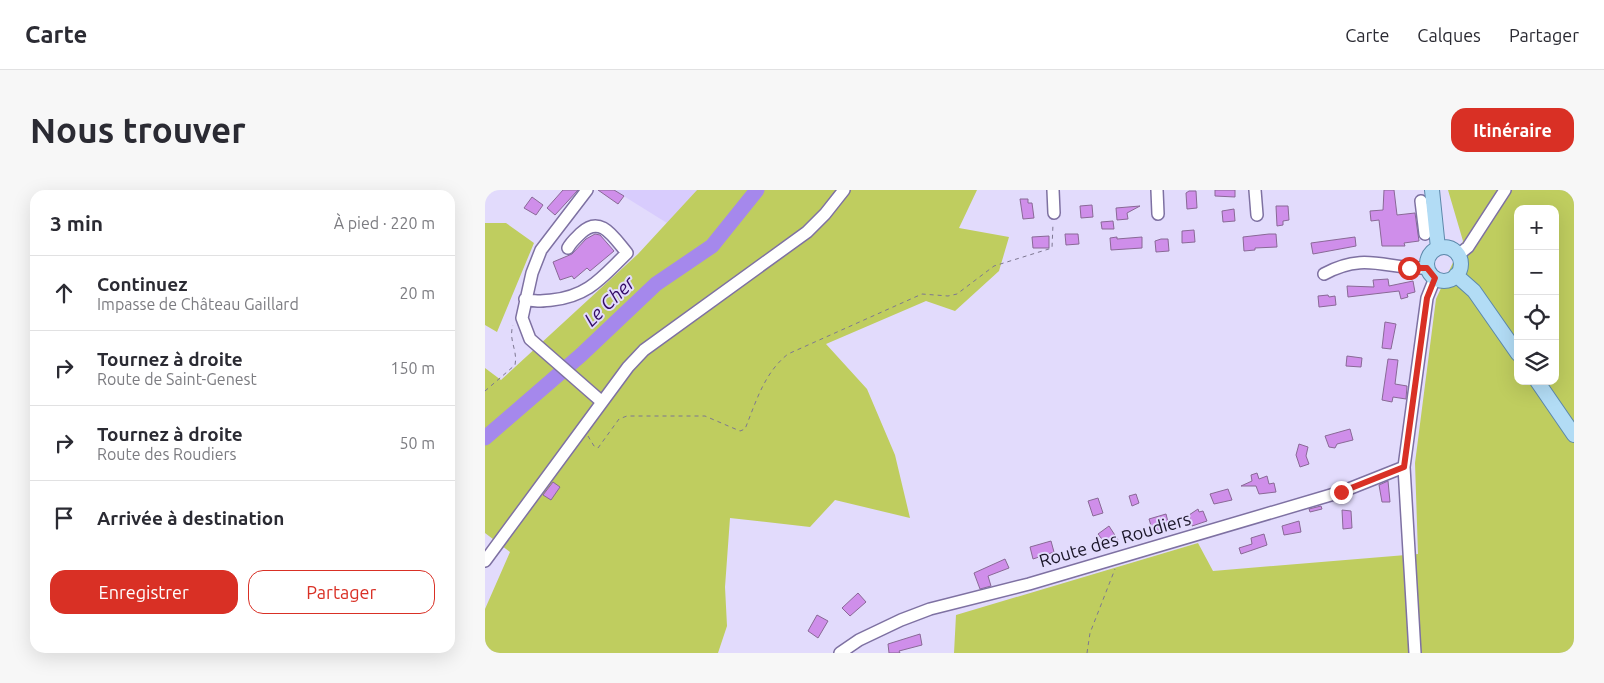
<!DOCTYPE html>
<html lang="fr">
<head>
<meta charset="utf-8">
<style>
  body { margin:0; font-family:Ubuntu,sans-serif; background:#f7f7f7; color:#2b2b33 }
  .controls { position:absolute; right:15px; top:15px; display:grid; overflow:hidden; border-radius:10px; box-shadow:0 5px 20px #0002 }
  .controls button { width:45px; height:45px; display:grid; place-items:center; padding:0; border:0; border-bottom:1px solid #e1e1e2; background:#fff; color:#2b2b33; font:25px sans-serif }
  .stop { position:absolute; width:15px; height:15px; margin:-11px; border:4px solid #d93025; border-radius:50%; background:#fff }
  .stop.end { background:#d93025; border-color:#fff; box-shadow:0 1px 5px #0008 }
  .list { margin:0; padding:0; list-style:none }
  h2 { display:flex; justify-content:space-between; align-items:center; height:65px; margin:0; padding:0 20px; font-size:21px }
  h2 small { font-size:16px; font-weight:400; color:#7c7c81 }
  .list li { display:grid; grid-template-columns:32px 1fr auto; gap:15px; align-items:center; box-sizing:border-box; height:75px; padding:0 20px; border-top:1px solid #e1e1e2 }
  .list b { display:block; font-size:19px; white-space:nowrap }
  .list p { margin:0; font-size:16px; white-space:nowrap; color:#7c7c81 }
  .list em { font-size:16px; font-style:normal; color:#7c7c81 }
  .actions { display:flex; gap:10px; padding:15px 20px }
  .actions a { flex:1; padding:11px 0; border:1px solid #d93025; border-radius:15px; text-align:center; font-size:18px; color:#d93025 }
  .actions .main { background:#d93025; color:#fff }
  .icon { flex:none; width:28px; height:28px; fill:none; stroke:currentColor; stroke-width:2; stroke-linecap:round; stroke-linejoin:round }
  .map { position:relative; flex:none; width:1089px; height:463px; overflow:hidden; border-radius:15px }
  header { display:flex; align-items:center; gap:30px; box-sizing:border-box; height:70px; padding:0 25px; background:#fff; border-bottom:1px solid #e1e1e2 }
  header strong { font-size:24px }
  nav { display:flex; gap:28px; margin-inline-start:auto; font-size:18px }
  .intro { display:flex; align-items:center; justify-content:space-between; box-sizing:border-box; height:120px; padding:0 30px }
  h1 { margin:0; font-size:35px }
  .button { padding:12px 22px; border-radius:15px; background:#d93025; color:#fff; font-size:18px; font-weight:700 }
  main { display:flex; gap:30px; padding:0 30px }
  aside { flex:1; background:#fff; border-radius:15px; box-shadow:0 5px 20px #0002 }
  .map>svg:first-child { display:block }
</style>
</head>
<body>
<header>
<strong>Carte</strong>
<nav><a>Carte</a><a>Calques</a><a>Partager</a></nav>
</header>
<div class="intro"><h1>Nous trouver</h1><a class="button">Itinéraire</a></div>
<main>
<aside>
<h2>3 min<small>À pied · 220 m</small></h2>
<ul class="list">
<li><svg class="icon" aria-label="ahead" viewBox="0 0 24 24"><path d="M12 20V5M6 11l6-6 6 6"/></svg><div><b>Continuez</b><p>Impasse de Château Gaillard</p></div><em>20 m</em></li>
<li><svg class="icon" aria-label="right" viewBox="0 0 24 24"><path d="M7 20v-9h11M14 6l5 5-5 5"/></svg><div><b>Tournez à droite</b><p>Route de Saint-Genest</p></div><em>150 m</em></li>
<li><svg class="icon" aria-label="right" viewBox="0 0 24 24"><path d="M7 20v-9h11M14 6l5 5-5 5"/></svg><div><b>Tournez à droite</b><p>Route des Roudiers</p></div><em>50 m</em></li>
<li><svg class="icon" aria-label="arrive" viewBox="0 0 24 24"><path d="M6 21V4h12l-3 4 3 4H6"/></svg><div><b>Arrivée à destination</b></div></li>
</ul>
<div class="actions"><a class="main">Enregistrer</a><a>Partager</a></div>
</aside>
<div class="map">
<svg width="1089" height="463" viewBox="0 0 1089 463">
  <rect width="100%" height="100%" fill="#e2dbfc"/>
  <path fill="#d8ccfd" d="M129,0H212L182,33Z"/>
  <path fill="#bfcd5f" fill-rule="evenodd" d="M212,0H492L474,38L524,47L514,81L470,121L441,111L341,154L382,199L410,265L425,328L350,310L325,337L245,328L240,397L242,436L233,463H0V419L25,362L0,343V178L16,190L153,64Z
    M963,0H1089V463H469L471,425L713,353L728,381L933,364L930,273L951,109L978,51ZM1033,19H1070V191H1033Z
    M0,33H21L49,53L12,142L0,135Z"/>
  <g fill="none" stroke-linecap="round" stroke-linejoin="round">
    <path stroke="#a588ec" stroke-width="15" d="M0,248L96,165L171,94L227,56L272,0"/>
  </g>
  <path fill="#cf8eea" stroke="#896996" d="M78,0H93L70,25L62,18Z
    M113,0H129L139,6L133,14Z
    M730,0H750V7L730,6Z
    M899,0H909L912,25L930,23L934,51L919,53L920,56H897L894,30L886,31L885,21L898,20Z
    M704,1H711L712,18L702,19L701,3Z
    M47,7L58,15L51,25L39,18Z
    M535,9H543V13H547L549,28L538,29Z
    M607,15L608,27L596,28L595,16Z
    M655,16L642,23L643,29L632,30L631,18Z
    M791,16H803L804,30L798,31V35L792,36Z
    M749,19L750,31L738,32L737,21Z
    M628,31L629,39H617L616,32Z
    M709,40L710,52L697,53V41Z
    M110,44L115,45L129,61L105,81L102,78L89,89L87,86L75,90L68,72L87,64L101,49Z
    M580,44H593L594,54L581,55Z
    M784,44H791L792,57L770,58V60L759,61L758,47Z
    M564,46V58H548L547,47Z
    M632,47V49L657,47V58L626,60L625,48Z
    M870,47L871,56L828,64L826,53Z
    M676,49H683L684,61L671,62L670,51Z
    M903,89L904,96L928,91L930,102L922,104L923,107L916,109L914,101L863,107L862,96L889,97L888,90Z
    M843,105L844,107L850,106L851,115L834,117L833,106Z
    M900,132L911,134L906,159L897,158Z
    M862,166L877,168L876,177L861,176Z
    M903,169L913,170L910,194L922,196L921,209L908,207L907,212L897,210Z
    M865,239L868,250L852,254L850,258L844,257L840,246Z
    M814,254L823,257L821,266L824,274L815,277L811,265Z
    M772,283L774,289L782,286L784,294L789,293L791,302L774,304L771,296H756L767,291L766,285Z
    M903,291L905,312H897L894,295Z
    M68,292L75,297L66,310L58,305Z
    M743,299L747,310L729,314L725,304Z
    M651,304L654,313L647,316L644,306Z
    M613,308L618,323L608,326L603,311Z
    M836,316L837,319L825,322L824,319Z
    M713,319L714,322L718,321L722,331L707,336L704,325Z
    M857,320L866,321L867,338L858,339Z
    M681,324L684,336L668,342L664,329Z
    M814,331L816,342L799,345L797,336Z
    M624,336L633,350L623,357L613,344Z
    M779,344L782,355L756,364L754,358L767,354L766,348Z
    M566,351L569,362L548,369L545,357Z
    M520,369L524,378L503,386L506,396L495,399L489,383Z
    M373,403L381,412L365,426L357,418Z
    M332,425L343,431L333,448L323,441Z
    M435,444L437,455L414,461L415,463H404L403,454Z"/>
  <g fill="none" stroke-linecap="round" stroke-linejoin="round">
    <defs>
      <path id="minor" d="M102,0L56,60L47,83L37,128L45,149L117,212
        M568,0L569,23
        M672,0L673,24
        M770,0L772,25
        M936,11L940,44
        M973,65L983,57L1020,0
        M839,84C881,61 902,80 942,78
        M40,109C50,112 57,111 67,110C104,106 117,87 142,63C129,48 116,24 96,43C91,48 86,52 83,58
        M0,371L143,177L159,160L322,42L340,24L359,0
        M355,463L374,450L416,430L445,419L544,394L856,302L919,277
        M930,463L919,277L942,108L950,88"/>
      <path id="major" d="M947,0L953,58
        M942 74a17 17 0 1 1 34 0a17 17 0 1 1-34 0Z
        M971,85L989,101L1033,164
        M1052,191L1089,245"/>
    </defs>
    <use href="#minor" stroke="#7e71a2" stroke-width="14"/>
    <use href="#major" stroke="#5c88aa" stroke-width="16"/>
    <path stroke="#7d7791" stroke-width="1" stroke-dasharray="4 4" stroke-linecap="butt" d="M0,201L30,175C33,160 23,150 28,135
      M103,246L109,256L113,258L134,229L142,226H220L255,241L260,239C271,212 279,183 303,164L437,104L463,106L472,104L509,76L567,58L568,34
      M602,463L605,443L630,379"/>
    <use href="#minor" stroke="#fff" stroke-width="11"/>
    <use href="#major" stroke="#b2dcf5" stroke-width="14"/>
  </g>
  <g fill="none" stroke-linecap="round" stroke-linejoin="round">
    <path stroke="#d93025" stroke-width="6" d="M856,302L919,277L942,108L950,88L942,78H924"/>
  </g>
  <g text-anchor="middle" stroke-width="4" stroke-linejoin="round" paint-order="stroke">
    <g font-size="18" fill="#1b1629" stroke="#e2dbfc">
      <text transform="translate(630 350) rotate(-16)" y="6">Route des Roudiers</text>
    </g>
    <g font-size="19" font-style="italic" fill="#330a65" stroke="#e2dbfc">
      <text transform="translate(124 111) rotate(-44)" y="7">Le Cher</text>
    </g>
  </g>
</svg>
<div class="controls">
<button>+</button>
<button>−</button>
<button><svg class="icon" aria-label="locate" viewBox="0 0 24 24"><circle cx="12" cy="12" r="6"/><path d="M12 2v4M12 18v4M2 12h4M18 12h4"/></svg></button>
<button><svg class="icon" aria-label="layers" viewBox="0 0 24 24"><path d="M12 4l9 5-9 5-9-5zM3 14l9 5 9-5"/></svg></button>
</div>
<div class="stop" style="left:924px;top:78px"></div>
<div class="stop end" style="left:856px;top:302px"></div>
</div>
</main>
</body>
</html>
